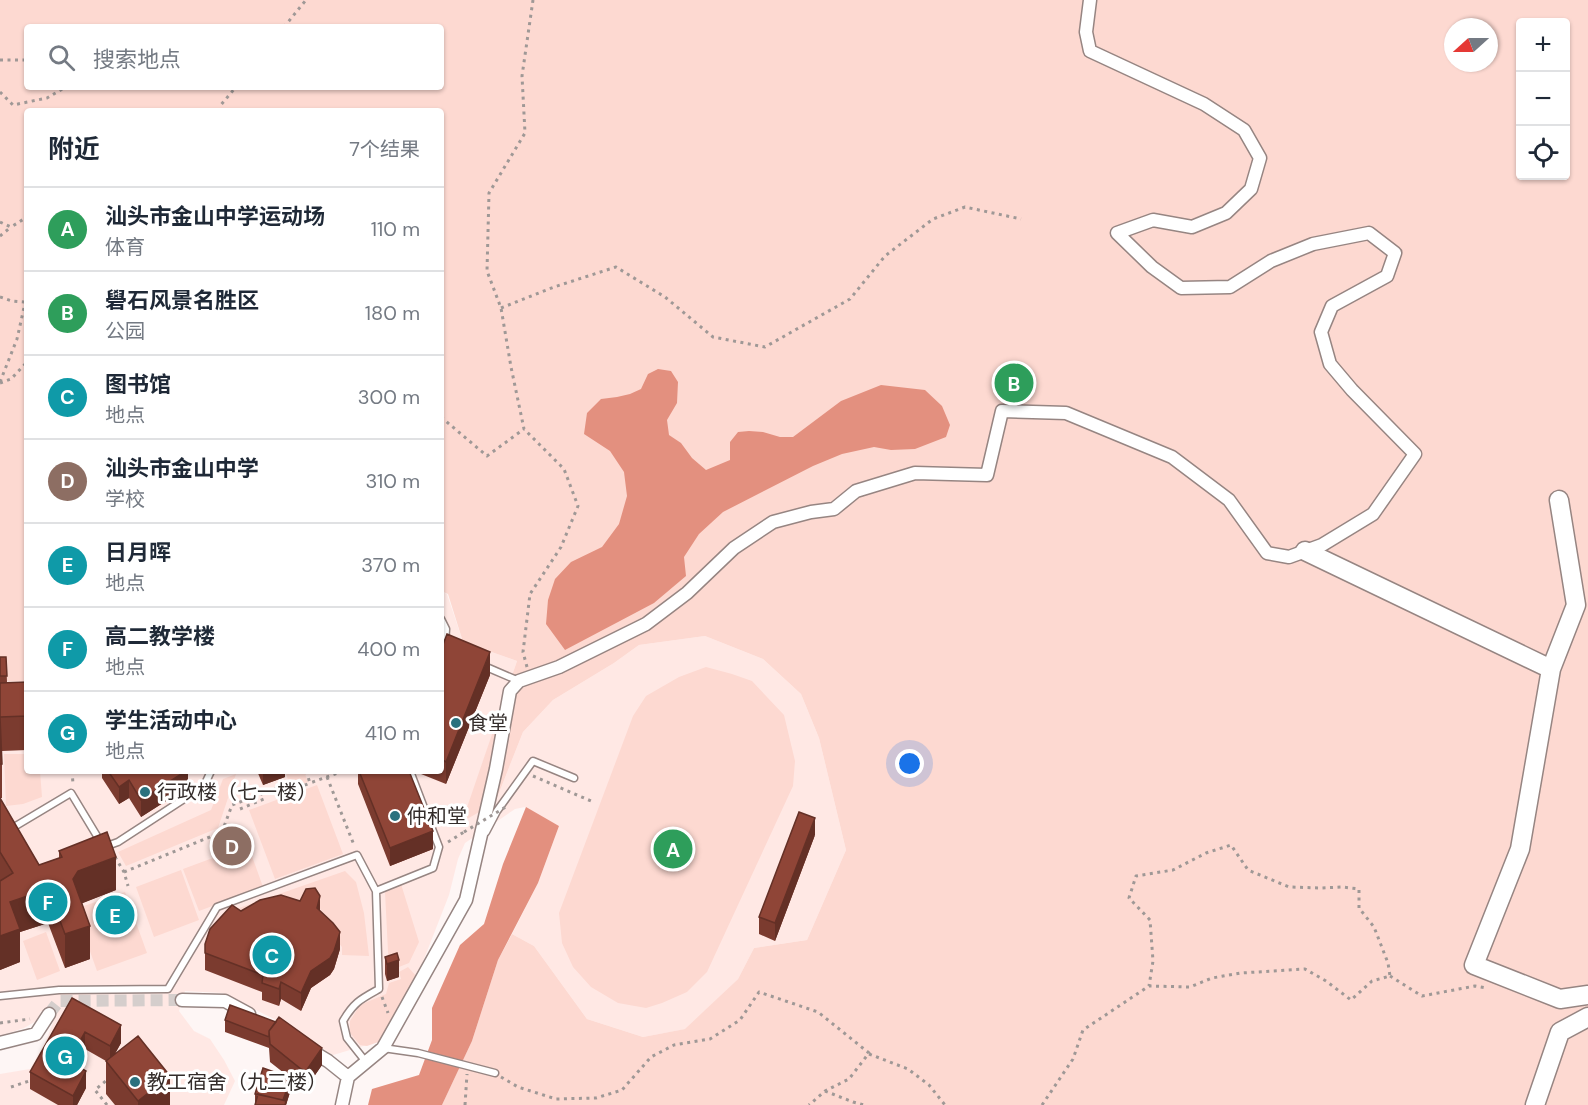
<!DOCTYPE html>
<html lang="zh">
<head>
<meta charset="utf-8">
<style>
  body { margin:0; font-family:"DM Sans","Noto Sans SC",sans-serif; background:#f6f6f7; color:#1f2937 }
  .controls { position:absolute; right:18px; top:18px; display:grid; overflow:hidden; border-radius:6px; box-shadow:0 2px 4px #0004 }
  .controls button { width:54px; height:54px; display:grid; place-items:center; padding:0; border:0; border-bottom:2px solid #e0e1e3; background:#fff; color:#1f2937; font:30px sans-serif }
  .compass { position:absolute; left:1444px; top:18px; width:54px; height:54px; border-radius:50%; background:#fff; box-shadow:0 2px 4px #0004; rotate:249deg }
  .you { position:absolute; left:910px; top:764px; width:21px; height:21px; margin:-15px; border:4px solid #fff; border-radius:50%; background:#1a73e8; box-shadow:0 0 0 9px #1a73e833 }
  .badge { display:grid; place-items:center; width:39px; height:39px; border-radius:50%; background:#2a717e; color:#fff; font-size:20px; font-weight:700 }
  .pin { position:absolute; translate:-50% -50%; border:3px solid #fff; box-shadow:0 2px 6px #0006 }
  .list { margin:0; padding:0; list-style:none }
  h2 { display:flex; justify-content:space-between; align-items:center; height:78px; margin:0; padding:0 24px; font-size:26px }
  h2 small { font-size:20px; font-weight:400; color:#747a83 }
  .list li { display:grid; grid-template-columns:39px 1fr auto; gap:18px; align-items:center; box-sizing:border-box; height:84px; padding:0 24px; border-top:2px solid #e0e1e3 }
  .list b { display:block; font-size:22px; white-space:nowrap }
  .list p { margin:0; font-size:20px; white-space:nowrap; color:#747a83 }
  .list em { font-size:20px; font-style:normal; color:#747a83 }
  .icon { flex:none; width:33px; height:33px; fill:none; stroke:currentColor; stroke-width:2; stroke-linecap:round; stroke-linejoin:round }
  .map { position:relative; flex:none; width:1588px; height:1105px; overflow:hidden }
  .search { position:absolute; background:#fff; box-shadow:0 2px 4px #0004; left:24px; top:24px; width:420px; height:66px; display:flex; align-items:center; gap:15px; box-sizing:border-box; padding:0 21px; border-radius:6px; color:#747a83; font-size:22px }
  .panel { position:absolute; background:#fff; box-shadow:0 2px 4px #0004; left:24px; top:108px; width:420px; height:666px; border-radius:6px }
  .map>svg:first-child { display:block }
</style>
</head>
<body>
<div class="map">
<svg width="1588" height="1105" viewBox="0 0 1588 1105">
  <rect width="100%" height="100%" fill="#fef6f5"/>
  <path fill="#ffe8e4" d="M441,591L447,594L463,642L517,661L463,821L495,803L523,732L553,700L614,663L639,645L705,636L763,659L801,694L819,738L846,850L807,940L754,948L738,979L686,1029L643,1037L587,1019L534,946L512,934L538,883L559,826L525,807L515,809L465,843L458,859L449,895L417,977L384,1040L333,1055L278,1021L222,993L185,991L179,1011L194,1031L210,1039L224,1060L235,1081L224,1105H0V1074L30,1069L46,1041L55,1017L41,1011L38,1020L24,1028L0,1036V681H27V771H441Z"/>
  <path fill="#fdd9d1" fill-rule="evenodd" d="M0,0H1588V1105H442L472,1041L498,960L512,934L534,946L587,1019L643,1037L685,1029L738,979L754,948L807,940L846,850L819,738L801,694L763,659L705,636L639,645L614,663L553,700L523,732L495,803L462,822L517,661L463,642L448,594L441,591V111H27V681H0ZM1520,22H1566V176H1520ZM27,27H441V87H27ZM1453,27H1489V63H1453Z
    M706,667L732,674L752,681L784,715L795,761L793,786L707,972L687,992L662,1003L646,1008L618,1003L591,987L573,967L562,943L559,913L633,716L646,696L679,677Z
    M4,754H27V771H40L42,797L23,804L6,806Z
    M285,771H304L308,782L291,788Z
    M236,774L218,828L126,866L118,852L211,810L223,779Z
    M317,785L343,854L275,879L249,810Z
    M248,845L263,887L199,911L183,869Z
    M181,870L199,920L154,937L136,887Z
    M345,871L356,882L364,913L369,956L342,955V947L322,923L323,913L316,903L240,924L236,909Z
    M401,884L419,942L409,963L389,971L385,892Z
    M125,892L147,953L97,971L75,909Z
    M46,932L60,971L37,980L23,941Z
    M408,967L417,977L384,1040L367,1046L360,1045L350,1033V1021L360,1005L386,994L389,983L401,979L399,972Z"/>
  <path fill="#e3907f" d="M658,369L671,371L678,382L677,403L667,420L669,435L681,443L692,458L706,470L730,460V442L738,432L749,431L763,432L780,437H793L841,401L881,385L925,390L942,406L950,425L946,437L915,449L891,450L874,447L842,454L813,466L723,512L699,534L684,557L686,576L654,603L565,650L546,624L548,600L555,579L571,562L602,547L619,524L627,496L624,472L610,451L584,434L587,413L601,399L617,397L630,394L641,389L648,374Z
    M526,807L559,826L538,883L498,960L472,1041L442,1105H368L372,1089L419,1075L432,1040V1008L460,945L484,924L503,864Z"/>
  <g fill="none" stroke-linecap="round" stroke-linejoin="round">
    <path stroke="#d5cecc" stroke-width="12" stroke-dasharray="12 6" stroke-linecap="butt" d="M49,1014L59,1001L182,1000"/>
    <defs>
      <path id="lane" d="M441,619L446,629L445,644
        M484,666L519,681
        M14,827L71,793L100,841
        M486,832L497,811L533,761L574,778
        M104,847L118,842L204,786L211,771
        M376,891L433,868L439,847L410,771
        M0,996L59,990L168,989L217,907L357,855L376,891L379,989C361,999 354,1002 343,1021L347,1038L366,1062
        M383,1048L418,1053L495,1073"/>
      <path id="street" d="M182,1000L225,1001L249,1014
        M0,1043L36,1034L49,1014
        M308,1049L328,1061L348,1077
        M342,1105L348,1077L383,1048L466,900L496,769L510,691L519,681L559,667L646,624L687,593L734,548L773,522L811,512L834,509L856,491L915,473L987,475L1002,411L1066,413L1172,457L1229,500L1267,553L1289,557L1322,545L1373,514L1415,454L1352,390L1330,364L1321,332L1332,306L1387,276L1395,253L1369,233L1313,244L1271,261L1230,287L1181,288L1152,267L1117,233L1153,220L1192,227L1226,213L1251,189L1260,158L1244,130L1204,104L1090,51L1086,32L1090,0"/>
      <path id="secondary" d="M1305,551L1551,669L1520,849L1474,965L1560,999L1588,995
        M1551,669L1576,605L1559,500
        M1535,1105L1560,1032L1588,1017"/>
    </defs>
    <use href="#lane" stroke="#968582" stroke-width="9"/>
    <use href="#street" stroke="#968582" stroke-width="15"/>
    <use href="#secondary" stroke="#968582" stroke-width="21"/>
    <path stroke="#9f9896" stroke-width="3" stroke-dasharray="3 4.5" stroke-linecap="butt" d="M284,27L306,0
      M0,60H27
      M0,92L13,105L47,98L66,87
      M220,111V106L236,87
      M0,222L11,227L27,217
      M0,236L11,227
      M0,297L12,301L24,302
      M501,308L554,287L616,267L665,297L713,337L765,347L850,299L885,256L933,219L965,207L1021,219
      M0,382L17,339L25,303
      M0,383L11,379L27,362
      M441,417L487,456L524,429
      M527,667L523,652L530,594L561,547L578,506L564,469L524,429L511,367L501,308L487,271L489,193L525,133L522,76L533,0
      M72,771L73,784
      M306,771L310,783L341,772L340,771
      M533,776L591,801
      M327,777L354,845
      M240,809L264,799L263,794
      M448,842L464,832
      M115,857L124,872L128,886
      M124,872L222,832L232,805L288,784L290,791L310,783
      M1390,976L1422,996L1475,986L1486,988
      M382,997L388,1013
      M0,1023L30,1019
      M869,1054L908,1069L929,1085L945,1105
      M501,1077L518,1087L556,1099L596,1098L622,1090L651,1057L674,1045L710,1039L740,1020L759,992L818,1012L869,1053L849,1079L825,1091L809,1105
      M11,1087L32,1080
      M825,1091L853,1102L864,1105
      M107,1105L95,1090L108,1079
      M465,1105L467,1074
      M1042,1105L1073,1059L1083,1030L1149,986L1190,987L1212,978L1241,973L1305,969L1326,981L1351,1000L1372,981L1390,976L1388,963L1374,927L1359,908V889L1342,887L1321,888L1289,887L1248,870L1231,845L1206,853L1173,870L1136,876L1129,898L1150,920L1153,961L1149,986"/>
    <use href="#lane" stroke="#fff" stroke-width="6"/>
    <use href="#street" stroke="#fff" stroke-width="12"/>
    <use href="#secondary" stroke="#fff" stroke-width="18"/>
    <path stroke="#9f9896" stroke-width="3" stroke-dasharray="3 4.5" stroke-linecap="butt" d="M464,832L509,805"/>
  </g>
  <path fill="#7b3b2f" d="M441,650L490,675L446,784L421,774L420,771H441Z
    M0,657H6L7,682H27V750L2,751V798H0Z
    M43,771H68L43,773Z
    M102,771H188V787L141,817L129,798L119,804L102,778Z
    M257,771H285V777L263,785Z
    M358,771H409L433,849L390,866L358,784Z
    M0,798L39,865L59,858V851L116,890L82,903L90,959L65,968L48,923L20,932V962L0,970Z
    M815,835L775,941L759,934V917Z
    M241,911H320L340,949L334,969L330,975L311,988L301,1011L281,999L279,1006L262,1000V992L205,970V944Z
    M385,957L399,977L387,981L385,974Z
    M72,998L121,1043L114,1055L170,1105H115L106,1094V1061L85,1049L76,1065L86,1088L77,1105H58L30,1089V1072Z
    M230,1005L322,1065L306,1088L301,1086L291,1078V1089L286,1105H255V1094L289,1077L270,1062L269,1048L225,1032V1020Z"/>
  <path fill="#643026" d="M490,652V675L446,784V762Z
    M186,771H188V787L141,817V800Z
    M263,771H285V777L263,785Z
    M129,780V798L119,804V787Z
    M815,818V835L775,941V923Z
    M433,831V849L390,866V848Z
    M116,857V890L78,905L73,879L78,871Z
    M48,889V923L20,932V962L0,970V936L10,902Z
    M320,896V913L317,908Z
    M90,926V959L65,968V934Z
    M340,932V949L334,969L330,975L311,988L301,1011V993L311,971Z
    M399,960V977L387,981V964Z
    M281,982V999L279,1006V989Z
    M121,1025V1043L110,1063V1046Z
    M85,1032V1049L69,1078V1061Z
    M322,1048V1065L306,1088V1071Z
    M86,1071V1088L77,1105H73V1096Z
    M170,1076V1105H138V1101Z
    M291,1078V1089L286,1105H282Z"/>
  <path fill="#8f4537" stroke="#643026" stroke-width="1.5" d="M447,634L490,652L446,762L441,759V650Z
    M0,657H6L7,676H0Z
    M27,682V716L0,717L2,764H0V683Z
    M108,771H186L141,800L129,780L119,787Z
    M359,771H409L433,831L390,848Z
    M0,798L39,865L62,857L59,851L107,832L116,857L78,871L73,879L90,926L65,934L48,889L10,902L20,929L0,936V881L13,873L0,852Z
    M799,812L815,818L775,923L759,917Z
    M315,888L320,896L317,908L333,923L340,932L334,951L330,958L311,971L301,993L281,982L279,989L262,983L263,975L205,953V944L210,929L232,905L241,911L260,900L281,895L300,901L306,889Z
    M397,953L399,960L387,964L385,957Z
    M72,998L121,1025L110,1046L85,1032L69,1061L86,1071L73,1096L30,1072Z
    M230,1005L276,1022L269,1031V1037L225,1020Z
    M279,1017L322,1048L306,1071L301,1069L270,1044L269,1031Z
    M138,1036L170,1076L138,1101L106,1061Z
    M263,1068L291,1078L283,1100L255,1094Z
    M258,1094L286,1101L285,1105H255Z"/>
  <g fill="#2a717e" stroke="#fff" stroke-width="2">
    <circle cx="456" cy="723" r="6"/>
    <circle cx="145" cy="792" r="6"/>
    <circle cx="395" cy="816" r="6"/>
    <circle cx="135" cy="1082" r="6"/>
  </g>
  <g text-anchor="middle" stroke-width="6" stroke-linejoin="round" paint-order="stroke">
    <g font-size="20" fill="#332c2a" stroke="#fff" text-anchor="start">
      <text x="468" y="730">食堂</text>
      <text x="157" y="799">行政楼（七一楼）</text>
      <text x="407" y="823">仲和堂</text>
      <text x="147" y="1089">教工宿舍（九三楼）</text>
    </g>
  </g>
</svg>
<div class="controls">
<button>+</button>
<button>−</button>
<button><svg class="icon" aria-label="locate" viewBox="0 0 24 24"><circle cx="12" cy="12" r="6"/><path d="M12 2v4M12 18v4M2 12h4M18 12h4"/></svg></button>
</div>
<svg class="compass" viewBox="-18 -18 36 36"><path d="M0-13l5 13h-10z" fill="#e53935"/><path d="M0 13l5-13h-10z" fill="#747a83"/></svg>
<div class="you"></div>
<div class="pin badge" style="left:673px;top:849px;background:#2e9e5b">A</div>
<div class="pin badge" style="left:1014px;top:383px;background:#2e9e5b">B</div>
<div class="pin badge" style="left:272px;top:955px;background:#0f9aa8">C</div>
<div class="pin badge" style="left:232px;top:846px;background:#8d6e63">D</div>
<div class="pin badge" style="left:115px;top:915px;background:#0f9aa8">E</div>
<div class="pin badge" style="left:48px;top:902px;background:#0f9aa8">F</div>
<div class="pin badge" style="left:65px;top:1056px;background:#0f9aa8">G</div>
<div class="search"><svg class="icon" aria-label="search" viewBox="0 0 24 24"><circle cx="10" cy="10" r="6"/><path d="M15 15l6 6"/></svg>搜索地点</div>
<section class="panel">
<h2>附近<small>7个结果</small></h2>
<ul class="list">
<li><span class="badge" style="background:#2e9e5b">A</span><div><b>汕头市金山中学运动场</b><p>体育</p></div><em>110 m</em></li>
<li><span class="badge" style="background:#2e9e5b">B</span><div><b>礐石风景名胜区</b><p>公园</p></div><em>180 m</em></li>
<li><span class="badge" style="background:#0f9aa8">C</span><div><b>图书馆</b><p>地点</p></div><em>300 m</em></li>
<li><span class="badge" style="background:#8d6e63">D</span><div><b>汕头市金山中学</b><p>学校</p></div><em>310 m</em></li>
<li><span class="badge" style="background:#0f9aa8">E</span><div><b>日月晖</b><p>地点</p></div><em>370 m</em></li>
<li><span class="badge" style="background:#0f9aa8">F</span><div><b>高二教学楼</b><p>地点</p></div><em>400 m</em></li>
<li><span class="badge" style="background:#0f9aa8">G</span><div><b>学生活动中心</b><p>地点</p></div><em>410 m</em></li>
</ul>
</section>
</div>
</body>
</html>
